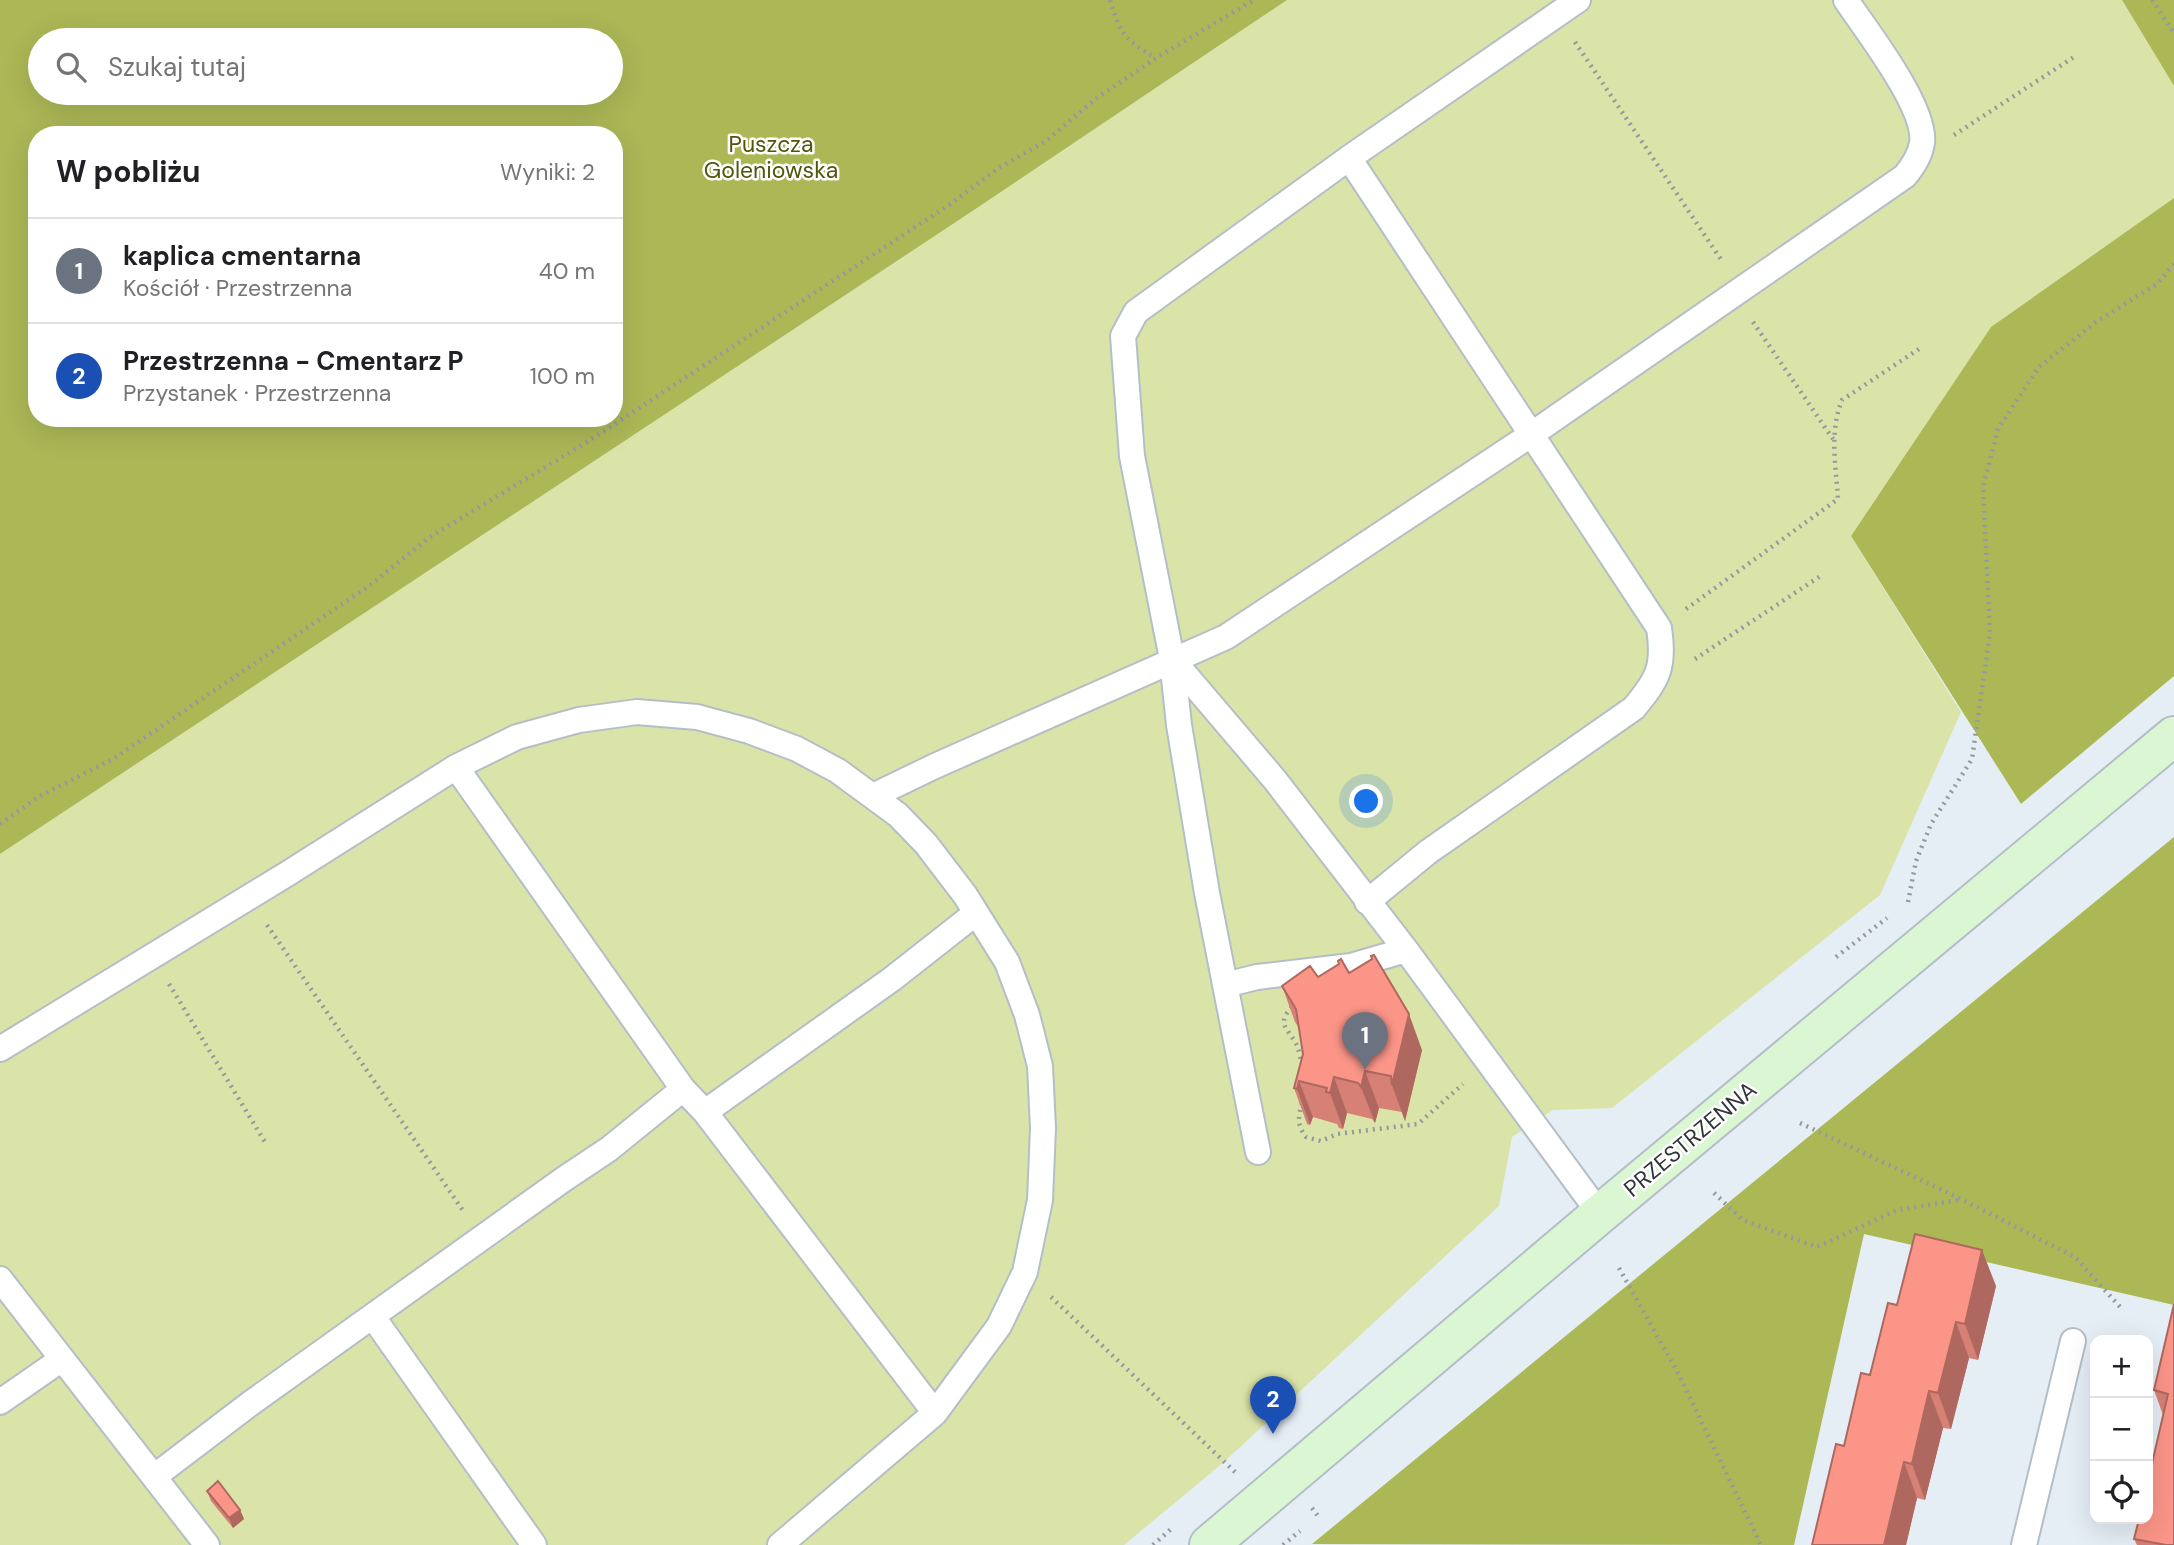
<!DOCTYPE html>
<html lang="pl">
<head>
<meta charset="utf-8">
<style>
  body { margin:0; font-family:"DM Sans",sans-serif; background:#f6f6f6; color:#202124 }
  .controls { position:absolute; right:21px; bottom:21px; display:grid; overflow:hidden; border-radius:14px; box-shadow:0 7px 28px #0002 }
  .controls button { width:63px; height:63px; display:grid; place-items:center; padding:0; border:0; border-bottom:2px solid #e0e0e0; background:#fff; color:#202124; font:35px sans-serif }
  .you { position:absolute; left:1367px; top:802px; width:24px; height:24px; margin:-18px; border:5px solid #fff; border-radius:50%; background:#1a73e8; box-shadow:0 0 0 10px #1a73e833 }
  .badge { display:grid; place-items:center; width:46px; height:46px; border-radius:50%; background:#0e4cb7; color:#fff; font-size:23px; font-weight:700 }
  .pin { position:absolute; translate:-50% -58px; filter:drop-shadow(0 2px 4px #0008) }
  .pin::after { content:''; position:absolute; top:37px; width:24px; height:21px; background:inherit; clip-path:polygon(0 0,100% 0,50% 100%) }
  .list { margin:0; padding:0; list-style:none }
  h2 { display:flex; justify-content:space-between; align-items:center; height:91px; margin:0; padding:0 28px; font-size:30px }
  h2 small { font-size:23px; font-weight:400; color:#757577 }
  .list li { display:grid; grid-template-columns:46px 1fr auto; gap:21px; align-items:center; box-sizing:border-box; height:105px; padding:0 28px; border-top:2px solid #e0e0e0 }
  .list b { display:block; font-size:26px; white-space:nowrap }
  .list p { margin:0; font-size:23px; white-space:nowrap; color:#757577 }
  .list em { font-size:23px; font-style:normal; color:#757577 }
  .icon { flex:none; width:38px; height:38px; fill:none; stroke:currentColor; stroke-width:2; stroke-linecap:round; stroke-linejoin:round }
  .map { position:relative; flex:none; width:2174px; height:1545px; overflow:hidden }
  .search { position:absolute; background:#fff; box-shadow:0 7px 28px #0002; left:28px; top:28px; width:595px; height:77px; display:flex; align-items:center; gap:18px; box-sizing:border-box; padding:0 24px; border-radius:38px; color:#757577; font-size:26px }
  .panel { position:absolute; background:#fff; box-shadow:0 7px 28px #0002; left:28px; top:126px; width:595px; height:301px; border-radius:28px }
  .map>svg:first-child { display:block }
</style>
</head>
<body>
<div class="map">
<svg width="2174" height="1545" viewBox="0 0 2174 1545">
  <rect width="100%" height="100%" fill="#e5edf5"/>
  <path fill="#dbe4a8" d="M1287,0H2122L2174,86V198L1991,327L1851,536L1961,712L1880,895L1612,1108L1553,1110L1512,1137L1499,1206L1224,1462L1124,1545H0V854L977,208Z"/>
  <path fill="#acb856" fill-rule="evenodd" d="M0,0H1287L977,208L0,854ZM611,40V93H40V40ZM37,135H614V418H37Z
    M2122,0H2174V86Z
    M2174,198V676L2021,804L1851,536L1991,327Z
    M2174,837V1305L1864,1234L1794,1545L1312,1544Z"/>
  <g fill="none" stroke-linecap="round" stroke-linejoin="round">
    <defs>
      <path id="lane" d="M1349,158L1578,0
        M1172,659L1275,780L1406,950L1351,966L1257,977L1225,985
        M456,767L683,1089L705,1112L935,1413
        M873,796L935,766L1226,637L1532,434L1905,176C1913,166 1920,156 1922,143C1927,108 1866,30 1846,0
        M1406,950L1600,1214
        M0,1049L287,874L456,767L517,737L579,720L637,712L697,717L749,731L797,749L838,771L898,815L926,844L965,895L1007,962L1027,1015L1040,1066L1043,1128L1040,1200L1025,1272L999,1326L935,1413L780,1545
        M705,1112L892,979L976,913
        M1258,1152L1207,893L1179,725L1172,659L1132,456L1123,336L1136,312L1349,158L1659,628C1665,667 1658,679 1634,708L1428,852L1367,902
        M0,1279L207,1545
        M373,1317L534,1545
        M0,1402L62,1359
        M155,1476L251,1403L564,1179L609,1149L683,1089
        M2024,1545L2073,1341"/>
      <path id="secondary" d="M1209,1545L1600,1214L2174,736"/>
    </defs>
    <use href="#lane" stroke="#b5bec6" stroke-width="28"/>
    <use href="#secondary" stroke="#b5bec6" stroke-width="42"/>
    <path stroke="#93999f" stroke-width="4.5" stroke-dasharray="2 5" stroke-linecap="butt" d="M1110,0C1120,34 1125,40 1156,58
      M2152,0L2174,33
      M1575,42L1722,261
      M1954,135L2074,57
      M1753,322L1833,439
      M1686,609L1838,499C1836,466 1829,432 1842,400L1922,347
      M1695,659L1822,575
      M0,824L38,797L113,759L369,586L430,537L587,442L952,203L997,169L1046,141L1097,98L1156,58L1254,0
      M1908,902L1916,861L1931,824L1972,759L1990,633L1983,487L1998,429L2039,367L2096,322L2157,284L2174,264
      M267,925L464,1212
      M1836,957L1887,918
      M169,984L265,1142
      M1292,1007C1277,1023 1286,1027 1295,1042C1299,1048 1300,1057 1302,1064
      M1302,1103C1298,1118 1297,1125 1306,1137L1321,1141L1337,1134L1418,1124L1463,1084
      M1800,1123L1961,1199L2075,1257L2121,1308
      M1714,1193L1743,1220L1817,1247L1897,1210L1959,1200
      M1619,1268L1678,1373L1761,1545
      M1051,1297L1235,1472
      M1312,1508L1318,1516
      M1153,1545L1171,1529
      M1283,1545L1300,1531"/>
    <use href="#lane" stroke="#fff" stroke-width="24"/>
    <use href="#secondary" stroke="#daf6d3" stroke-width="38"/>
  </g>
  <path fill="#d78075" d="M1349,973L1422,1050L1405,1121L1402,1112L1379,1108L1375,1123L1372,1119L1347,1113L1343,1129L1339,1128L1337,1124L1313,1117L1310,1125L1307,1124L1294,1088L1303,1054L1299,1028L1295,1022L1282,986L1318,977Z
    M1996,1286L1978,1360L1969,1358L1951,1429L1943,1428L1925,1500L1917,1498L1906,1545H1812L1844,1446L1870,1375L1897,1305Z
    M2174,1304V1545H2137L2134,1539L2163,1415L2154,1390Z
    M207,1491L240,1510L244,1519L233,1528L211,1501Z"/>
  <path fill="#af685f" d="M1409,1014L1422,1050L1405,1121L1392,1085Z
    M1365,1071L1379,1108L1375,1123L1361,1087Z
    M1334,1077L1347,1113L1343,1129L1330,1093Z
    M1299,1081L1313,1117L1310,1125L1297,1089Z
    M1982,1250L1996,1286L1978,1360L1965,1324Z
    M1956,1322L1969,1358L1951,1429L1938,1393Z
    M1929,1391L1943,1428L1925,1500L1912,1464Z
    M1904,1462L1917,1498L1906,1545H1884Z
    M240,1510L244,1519L233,1528L229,1518Z"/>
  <path fill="#fa9588" stroke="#af685f" stroke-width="2" d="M1374,955L1409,1014L1392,1085L1391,1076L1365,1071L1361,1087L1358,1083L1334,1077L1330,1093L1326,1092L1327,1088L1299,1081L1297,1089L1294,1088L1303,1054L1296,1009L1282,986L1310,966L1318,977L1339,964L1338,961L1341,959L1349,973L1372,959L1371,956Z
    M1915,1234L1982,1250L1965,1324L1956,1322L1938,1393L1929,1391L1912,1464L1904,1462L1884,1545H1812L1836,1444L1844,1446L1861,1373L1870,1375L1888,1303L1897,1305Z
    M2174,1304V1545H2166L2134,1539L2139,1519H2148V1481L2168,1394L2154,1390Z
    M218,1481L240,1510L229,1518L207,1491Z"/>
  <g text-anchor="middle" stroke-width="5" stroke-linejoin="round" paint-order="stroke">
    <g font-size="23" fill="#50570d" stroke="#fff">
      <text x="771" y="152">Puszcza<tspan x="771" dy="26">Goleniowska</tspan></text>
    </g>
    <g font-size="23" fill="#313438" stroke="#fff">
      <text transform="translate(1690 1139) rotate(-40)" y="8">PRZESTRZENNA</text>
    </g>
  </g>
</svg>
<div class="controls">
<button>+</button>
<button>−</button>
<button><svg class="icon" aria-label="locate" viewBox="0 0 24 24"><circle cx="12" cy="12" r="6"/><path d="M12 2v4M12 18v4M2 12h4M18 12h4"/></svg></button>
</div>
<div class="you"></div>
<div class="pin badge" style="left:1365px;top:1070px;background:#6b7280">1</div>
<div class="pin badge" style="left:1273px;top:1434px;background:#1a4fb4">2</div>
<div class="search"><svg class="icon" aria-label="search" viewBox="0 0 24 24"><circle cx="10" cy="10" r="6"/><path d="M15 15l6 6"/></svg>Szukaj tutaj</div>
<section class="panel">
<h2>W pobliżu<small>Wyniki: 2</small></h2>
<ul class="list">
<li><span class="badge" style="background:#6b7280">1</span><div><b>kaplica cmentarna</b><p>Kościół · Przestrzenna</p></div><em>40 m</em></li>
<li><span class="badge" style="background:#1a4fb4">2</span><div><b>Przestrzenna - Cmentarz P</b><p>Przystanek · Przestrzenna</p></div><em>100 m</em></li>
</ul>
</section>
</div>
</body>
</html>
